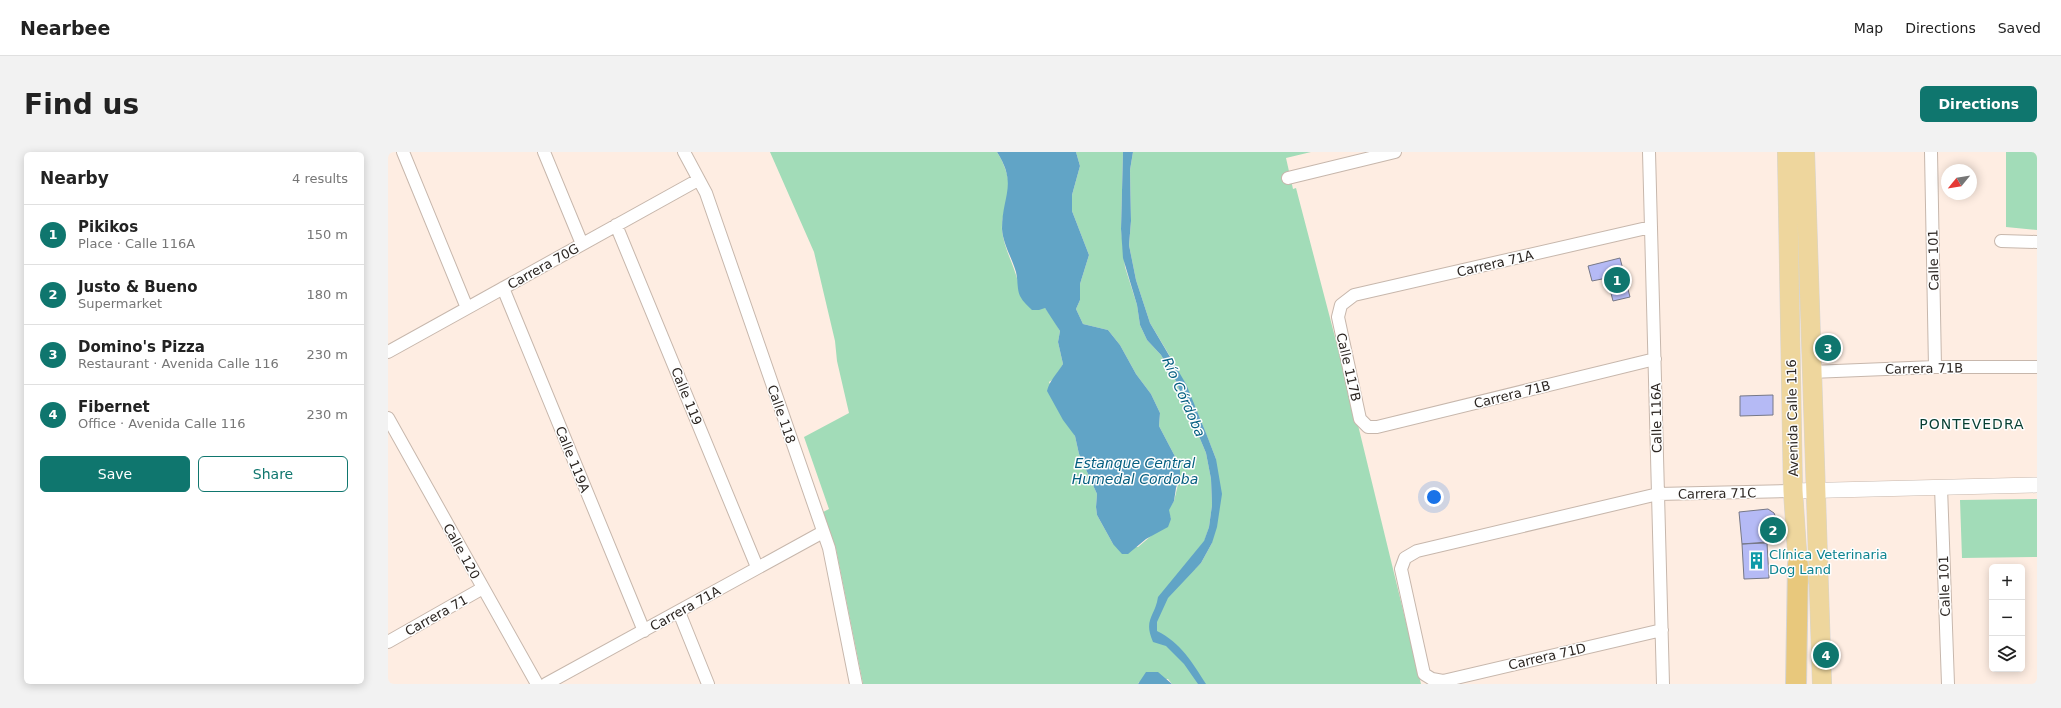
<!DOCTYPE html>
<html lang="en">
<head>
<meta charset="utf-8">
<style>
  body { margin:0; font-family:"DejaVu Sans",sans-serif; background:#f2f2f2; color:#222 }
  .controls { position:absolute; right:12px; bottom:12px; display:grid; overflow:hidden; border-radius:6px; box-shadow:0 2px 10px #0003 }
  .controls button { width:36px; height:36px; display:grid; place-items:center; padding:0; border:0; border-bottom:1px solid #e0e0e0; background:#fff; color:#222; font:20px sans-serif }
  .compass { position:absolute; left:1553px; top:12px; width:36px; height:36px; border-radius:50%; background:#fff; box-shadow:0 2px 10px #0003; rotate:240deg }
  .you { position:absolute; left:1046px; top:345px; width:14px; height:14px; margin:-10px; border:3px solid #fff; border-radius:50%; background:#1a73e8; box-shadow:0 0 0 6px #1a73e833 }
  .badge { display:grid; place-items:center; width:26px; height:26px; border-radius:50%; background:#0f766e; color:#fff; font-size:13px; font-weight:700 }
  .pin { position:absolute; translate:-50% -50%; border:2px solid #fff; box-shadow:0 1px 4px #0006 }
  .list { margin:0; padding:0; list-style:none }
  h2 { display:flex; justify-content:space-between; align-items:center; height:52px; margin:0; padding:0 16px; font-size:17px }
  h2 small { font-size:13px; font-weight:400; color:#767676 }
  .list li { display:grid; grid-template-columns:26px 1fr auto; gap:12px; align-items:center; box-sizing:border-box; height:60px; padding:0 16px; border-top:1px solid #e0e0e0 }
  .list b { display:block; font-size:15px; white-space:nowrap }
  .list p { margin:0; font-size:13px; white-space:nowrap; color:#767676 }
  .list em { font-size:13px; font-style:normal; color:#767676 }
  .actions { display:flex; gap:8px; padding:12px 16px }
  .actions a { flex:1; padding:9px 0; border:1px solid #0f766e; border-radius:6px; text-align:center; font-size:14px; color:#0f766e }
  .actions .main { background:#0f766e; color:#fff }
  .icon { flex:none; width:22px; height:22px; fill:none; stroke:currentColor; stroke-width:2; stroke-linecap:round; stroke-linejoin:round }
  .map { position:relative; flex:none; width:1649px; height:532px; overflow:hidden; border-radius:6px }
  header { display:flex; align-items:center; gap:24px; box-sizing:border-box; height:56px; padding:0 20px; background:#fff; border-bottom:1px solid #e0e0e0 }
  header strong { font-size:19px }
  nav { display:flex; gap:22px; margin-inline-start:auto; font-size:14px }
  .intro { display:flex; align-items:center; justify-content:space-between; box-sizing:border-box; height:96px; padding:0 24px }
  h1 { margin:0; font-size:28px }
  .button { padding:10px 18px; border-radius:6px; background:#0f766e; color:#fff; font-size:14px; font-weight:700 }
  main { display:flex; gap:24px; padding:0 24px }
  aside { flex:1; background:#fff; border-radius:6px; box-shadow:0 2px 10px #0003 }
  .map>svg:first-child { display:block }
</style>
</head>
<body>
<header>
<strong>Nearbee</strong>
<nav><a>Map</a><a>Directions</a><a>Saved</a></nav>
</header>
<div class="intro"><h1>Find us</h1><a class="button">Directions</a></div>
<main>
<aside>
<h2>Nearby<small>4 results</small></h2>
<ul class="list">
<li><span class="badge">1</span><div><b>Pikikos</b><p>Place · Calle 116A</p></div><em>150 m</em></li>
<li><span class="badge">2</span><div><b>Justo &amp; Bueno</b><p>Supermarket</p></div><em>180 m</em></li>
<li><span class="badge">3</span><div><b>Domino's Pizza</b><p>Restaurant · Avenida Calle 116</p></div><em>230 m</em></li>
<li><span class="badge">4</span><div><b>Fibernet</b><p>Office · Avenida Calle 116</p></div><em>230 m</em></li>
</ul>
<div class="actions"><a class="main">Save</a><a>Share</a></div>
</aside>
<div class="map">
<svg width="1649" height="532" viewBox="0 0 1649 532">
  <rect width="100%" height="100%" fill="#feede2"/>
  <path fill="#a2dcb8" d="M382,0H609C616,11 621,24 621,38C620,51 613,64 614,78C616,100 631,120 632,143L657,156L664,165L672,179L670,190L675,212L667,226L661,230L687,284L691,302L709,342L708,355L709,363L725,392L750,395L783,367L780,358L786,349L792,324V314L771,274L772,261L763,242L748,222L732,193L720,178L695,172L688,157L692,148V132L701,103L684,59V43L692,14L688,0H735L733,77L737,115L749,153L752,173L759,188L773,203L787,227L818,301L823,327L824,353L821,375L816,390L794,417H807L813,411L824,391L828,307L812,266L783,206L762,171L748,128L741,93L743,69L742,18L745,0H923L898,6L905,37L908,36L970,273L1033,532H784L780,527L751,530L750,532H475L448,397L435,360L441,357L416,285L461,261L449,209L447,189L426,100Z
    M1618,0H1649V78L1618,75Z
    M1649,347V405L1574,406L1572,348Z"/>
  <path fill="#61a4c6" d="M609,0H688L692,14L684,43V59L701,103L692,132V148L688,157L695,172L720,178L732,193L748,222L763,242L772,261L771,274L792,314V324L788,336L786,349L781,358L783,367L780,375L758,387L740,402H734L725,392L709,363L708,355L709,342L691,302L687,284L675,268L659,239C661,229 669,222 675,212L670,190L672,179L657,156L651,158H644C640,154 635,150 632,144C629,138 630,128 628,120C624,106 615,92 614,77C614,44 630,33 609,0Z
    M735,0H745L742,18L743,69L741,93L748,128L762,171L798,232L818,281L828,307L834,342L829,375L824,391L813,411L780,446L769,470V479C793,491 804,510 818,532H810L796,512L778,494L765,490C755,467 767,465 770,445L816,389L821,375L824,353L823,327L818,301L787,227L773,203L759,188L752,173L749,153L735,106L733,77Z
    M758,520H770L784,532H750Z"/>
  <path fill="#b5baf5" stroke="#767887" d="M1232,106L1242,145L1225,149L1219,126L1204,129L1200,114Z
    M1385,243V263L1352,264V244Z
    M1380,357L1386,361L1389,368L1391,389L1354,392L1351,360Z
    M1379,391L1381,426L1356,427L1354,392Z"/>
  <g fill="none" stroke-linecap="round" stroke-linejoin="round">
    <defs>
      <path id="minor" d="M15,0L79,156
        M156,0L194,92
        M296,0L318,41L441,396L468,532
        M1261,0L1275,532
        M1543,0L1547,215
        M900,26L1007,0
        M228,73L369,415
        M1263,75L966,143L953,153L950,165L972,267L980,275H989L1267,207
        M1613,89L1649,90
        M115,136L256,479
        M0,200L310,28
        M1423,220L1547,215H1649
        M0,266L149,532
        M1553,335L1560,532
        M291,460L320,532
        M1274,478L1055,529L1044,527L1036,522L1013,417L1017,406L1029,399L1270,342L1405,339
        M0,490L95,436
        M158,532L435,380"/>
      <path id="tertiary" d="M1405,339L1649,333"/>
      <path id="primary" d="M1399,0L1405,339L1411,429
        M1417,0L1434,532"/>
      <path id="trunk" d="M1408,532L1410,413"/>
    </defs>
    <use href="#minor" stroke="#c7b7ac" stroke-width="14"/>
    <use href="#tertiary" stroke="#c7b7ac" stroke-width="16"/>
    <use href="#primary" stroke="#d5d4d3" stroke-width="20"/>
    <use href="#trunk" stroke="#d5d4d3" stroke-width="22"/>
    <use href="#minor" stroke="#fff" stroke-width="12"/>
    <use href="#tertiary" stroke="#fff" stroke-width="15"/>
    <use href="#primary" stroke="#eed69d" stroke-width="19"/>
    <use href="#trunk" stroke="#e8c87c" stroke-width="20"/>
  </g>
  <defs>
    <symbol id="building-bare" viewBox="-9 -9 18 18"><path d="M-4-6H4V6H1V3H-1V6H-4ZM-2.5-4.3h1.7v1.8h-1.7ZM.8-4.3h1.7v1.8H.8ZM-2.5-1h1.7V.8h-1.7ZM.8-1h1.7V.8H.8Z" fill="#0f9aa8" stroke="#fefefe" stroke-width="2.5" paint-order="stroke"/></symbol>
  </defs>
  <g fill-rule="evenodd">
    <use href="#building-bare" x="1356" y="396" width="25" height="25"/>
  </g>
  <g text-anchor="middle" stroke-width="3" stroke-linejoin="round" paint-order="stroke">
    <g font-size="13" fill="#2c2622" stroke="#fefefe">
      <text transform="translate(1545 108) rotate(-91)" y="5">Calle 101</text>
      <text transform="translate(1107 111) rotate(-13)" y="5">Carrera 71A</text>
      <text transform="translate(155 114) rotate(-29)" y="5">Carrera 70G</text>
      <text transform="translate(961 215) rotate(77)" y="5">Calle 117B</text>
      <text transform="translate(1536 216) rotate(-1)" y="5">Carrera 71B</text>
      <text transform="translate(1124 242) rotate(-14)" y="5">Carrera 71B</text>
      <text transform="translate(299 244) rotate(68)" y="5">Calle 119</text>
      <text transform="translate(394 262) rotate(71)" y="5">Calle 118</text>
      <text transform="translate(1268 266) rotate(-91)" y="5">Calle 116A</text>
      <text transform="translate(1404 266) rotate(-91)" y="5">Avenida Calle 116</text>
      <text transform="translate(185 307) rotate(68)" y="5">Calle 119A</text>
      <text transform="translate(1329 341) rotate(-1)" y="5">Carrera 71C</text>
      <text transform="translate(74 399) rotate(61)" y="5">Calle 120</text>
      <text transform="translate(1556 434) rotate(-92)" y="5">Calle 101</text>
      <text transform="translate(297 456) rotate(-29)" y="5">Carrera 71A</text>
      <text transform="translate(48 463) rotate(-29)" y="5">Carrera 71</text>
      <text transform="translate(1159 504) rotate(-13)" y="5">Carrera 71D</text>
    </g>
    <g font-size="13" fill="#0d838f" stroke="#fefefe" text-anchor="start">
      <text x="1381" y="407">Clínica Veterinaria<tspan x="1381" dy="15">Dog Land</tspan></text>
    </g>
    <g font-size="14" font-style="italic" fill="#065f81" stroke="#fefefe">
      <text transform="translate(796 245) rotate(66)" y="5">Río Córdoba</text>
      <text x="747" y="316">Estanque Central<tspan x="747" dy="16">Humedal Cordoba</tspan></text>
    </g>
    <g font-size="14" letter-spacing="1" fill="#063e31" stroke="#fefefe">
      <text x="1584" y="277">PONTEVEDRA</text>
    </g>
  </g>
</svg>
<div class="controls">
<button>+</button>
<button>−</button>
<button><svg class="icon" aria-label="layers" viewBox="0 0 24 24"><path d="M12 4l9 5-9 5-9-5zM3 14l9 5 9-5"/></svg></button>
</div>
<svg class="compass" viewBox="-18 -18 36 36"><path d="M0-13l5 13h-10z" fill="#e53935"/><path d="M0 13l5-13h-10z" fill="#767676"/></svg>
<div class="you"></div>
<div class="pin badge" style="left:1229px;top:128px">1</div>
<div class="pin badge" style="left:1385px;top:378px">2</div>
<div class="pin badge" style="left:1440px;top:196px">3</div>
<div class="pin badge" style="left:1438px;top:503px">4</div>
</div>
</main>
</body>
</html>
